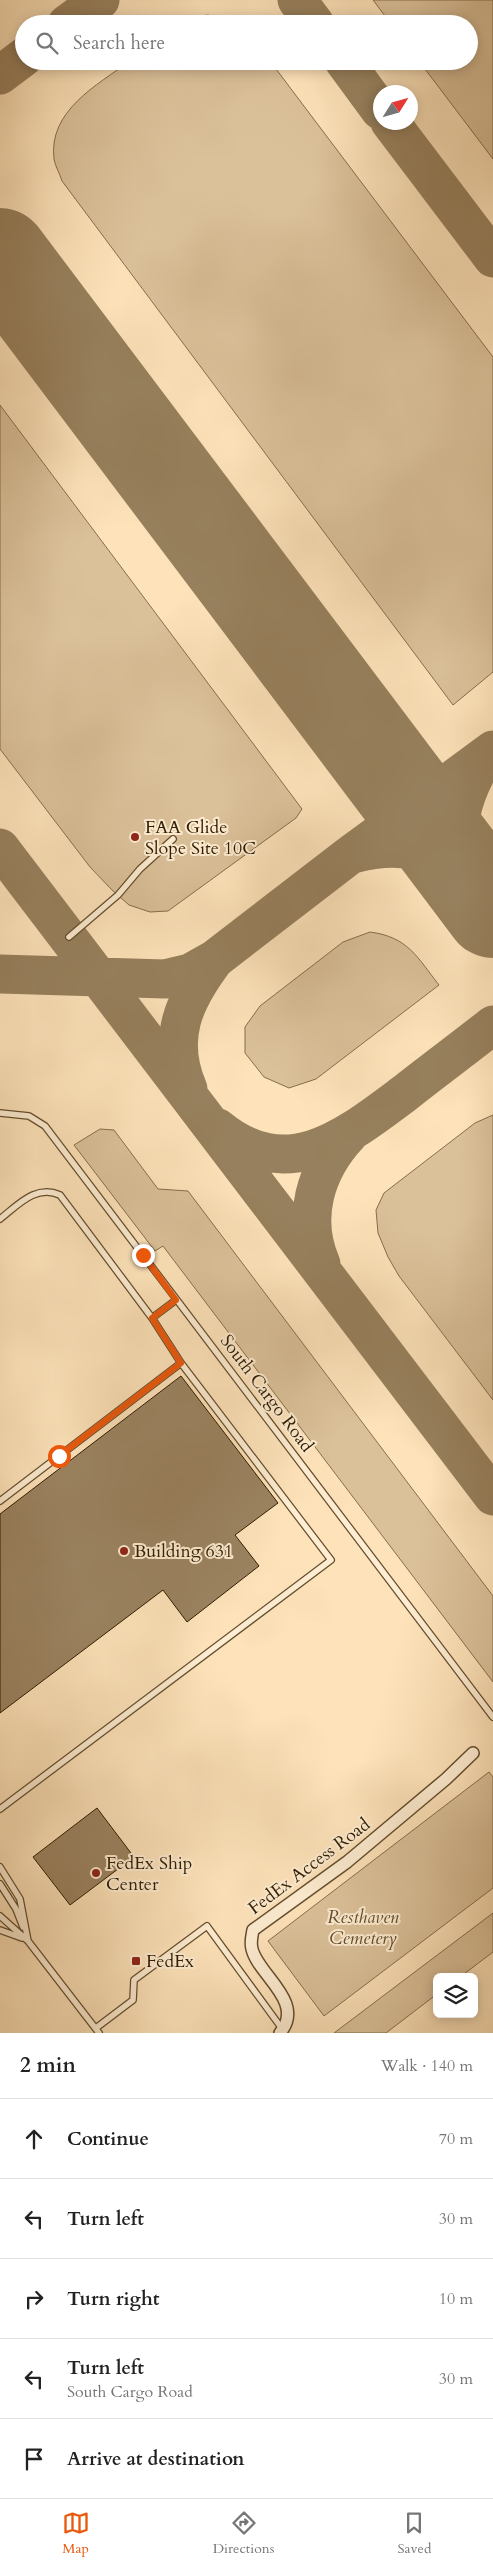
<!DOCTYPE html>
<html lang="en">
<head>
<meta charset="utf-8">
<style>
  body { margin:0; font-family:Cardo,serif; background:#f6f6f6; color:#222 }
  .controls { position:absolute; right:15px; bottom:15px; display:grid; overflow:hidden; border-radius:8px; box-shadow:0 2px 12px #0003 }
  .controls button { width:45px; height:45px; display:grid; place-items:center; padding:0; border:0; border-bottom:1px solid #e0e0e0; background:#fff; color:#222; font:25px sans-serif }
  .compass { position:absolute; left:373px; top:85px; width:45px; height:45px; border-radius:50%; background:#fff; box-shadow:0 2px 12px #0003; rotate:53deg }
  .stop { position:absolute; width:15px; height:15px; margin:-11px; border:4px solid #ea580c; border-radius:50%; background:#fff }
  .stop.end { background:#ea580c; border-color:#fff; box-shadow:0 1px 5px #0008 }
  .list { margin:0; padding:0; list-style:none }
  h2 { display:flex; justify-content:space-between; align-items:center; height:65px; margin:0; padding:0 20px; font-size:21px }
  h2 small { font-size:16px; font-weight:400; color:#767676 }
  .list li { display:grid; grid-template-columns:32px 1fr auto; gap:15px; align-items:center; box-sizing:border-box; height:80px; padding:0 20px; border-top:1px solid #e0e0e0 }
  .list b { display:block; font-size:19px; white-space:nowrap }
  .list p { margin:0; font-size:16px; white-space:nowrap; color:#767676 }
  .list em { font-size:16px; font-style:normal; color:#767676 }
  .icon { flex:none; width:28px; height:28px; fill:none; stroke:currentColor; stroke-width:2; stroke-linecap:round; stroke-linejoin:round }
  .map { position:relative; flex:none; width:493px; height:2033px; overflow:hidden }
  .search { position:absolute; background:#fff; box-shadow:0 2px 12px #0003; left:15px; right:15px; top:15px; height:55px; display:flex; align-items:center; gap:12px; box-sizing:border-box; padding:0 18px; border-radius:28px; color:#767676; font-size:19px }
  .sheet { height:465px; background:#fff }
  nav { display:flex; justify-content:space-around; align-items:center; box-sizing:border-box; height:70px; border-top:1px solid #e0e0e0; background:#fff; font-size:14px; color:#767676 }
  nav a { display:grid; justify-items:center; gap:2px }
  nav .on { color:#ea580c }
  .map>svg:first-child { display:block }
</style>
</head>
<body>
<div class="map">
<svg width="493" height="2033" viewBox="0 0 493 2033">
  <rect width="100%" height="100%" fill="#fee3ba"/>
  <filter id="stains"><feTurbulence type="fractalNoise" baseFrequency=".004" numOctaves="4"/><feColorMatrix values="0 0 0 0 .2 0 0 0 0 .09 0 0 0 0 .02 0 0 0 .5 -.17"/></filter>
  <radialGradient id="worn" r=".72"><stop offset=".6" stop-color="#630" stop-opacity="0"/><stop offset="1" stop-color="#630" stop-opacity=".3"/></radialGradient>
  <path fill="#dbc19a" stroke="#866e4d" d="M373,0H493V159L419,61H469V24H391Z
    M208,15L230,24H181L189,18Z
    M130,61H270L493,357V672L453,705L62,181C60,174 55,166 54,159C48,111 97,85 130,61Z
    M0,405L302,809L296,818L168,911L150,912L129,905L112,890L90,867L0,749Z
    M370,932C408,937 417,957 439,985L316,1079L289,1088L264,1077L245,1053V1027L260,1006L343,942Z
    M493,1115V1400L399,1276L388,1257L378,1233L376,1210L384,1193L475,1123Z
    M100,1129L114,1130L158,1189L188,1191L493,1596V1682L163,1246L155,1251L74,1145Z
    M489,1772L493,1777V1888L324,2016L268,1941Z
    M493,1913V1952L460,1977H437V1994L386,2033H334Z"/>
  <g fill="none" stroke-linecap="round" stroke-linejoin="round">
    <path stroke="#97805d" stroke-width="39" d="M297,0L315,24
      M67,24L100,0
      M344,61L380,110
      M0,75L24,57
      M390,122L493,258
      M0,848L493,1496
      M353,854C397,842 432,848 467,877C452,830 460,800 484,758
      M0,974L165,979L190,973L215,959L350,855L493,750
      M188,1089C166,1038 184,1000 215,959
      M218,1128C288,1185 346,1137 405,1093C434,1070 464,1048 493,1025
      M321,1264C301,1218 315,1170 349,1134"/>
    <path stroke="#97805d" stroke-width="96" d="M0,256L493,910"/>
  </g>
  <path fill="#9b8361" stroke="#301c00" d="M181,1376L278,1503L235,1535L259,1566L187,1622L163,1590L0,1713V1514Z
    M97,1808L134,1857L70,1905L33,1857Z"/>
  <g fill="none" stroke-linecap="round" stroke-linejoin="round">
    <defs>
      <path id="lane" d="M69,937L118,895L140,869L173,839
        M0,1113L29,1116L45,1126L493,1717
        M0,1219C18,1205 36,1184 60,1195L152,1318L181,1363L331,1560L0,1809
        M152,1318L176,1300
        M0,1501L181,1363
        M0,1867L20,1899L28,1941
        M0,1884L16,1909L23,1927
        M0,1916L28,1941L99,2033
        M0,1930L22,1938
        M96,2028L133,2000L134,1980L207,1926L283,2030"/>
      <path id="street" d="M280,2033C306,2002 258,1975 252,1949C250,1942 252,1936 253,1930L347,1862L446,1779L473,1753"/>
    </defs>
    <use href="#lane" stroke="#644e2e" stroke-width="8"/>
    <use href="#street" stroke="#644e2e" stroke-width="14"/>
    <use href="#lane" stroke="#feedd2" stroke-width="5.5"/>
    <use href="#street" stroke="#feedd2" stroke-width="11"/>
  </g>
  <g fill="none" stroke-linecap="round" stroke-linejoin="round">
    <path stroke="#ea580c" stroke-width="6" d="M59,1456L181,1363L152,1318L176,1300L143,1255"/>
  </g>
  <g fill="#8f2418" stroke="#feedd2" stroke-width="2">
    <circle cx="135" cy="837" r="5"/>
    <circle cx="124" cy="1551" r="5"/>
    <circle cx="96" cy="1873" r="5"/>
    <rect x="131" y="1956" width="10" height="10" rx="2.5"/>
  </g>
  <g text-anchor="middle" stroke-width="4" stroke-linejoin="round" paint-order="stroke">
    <g font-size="18" fill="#301c00" stroke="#feedd2" text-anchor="start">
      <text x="145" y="833">FAA Glide<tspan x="145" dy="21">Slope Site 10C</tspan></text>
      <text x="134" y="1557">Building 631</text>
      <text x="106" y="1869">FedEx Ship<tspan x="106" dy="21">Center</tspan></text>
      <text x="146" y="1967">FedEx</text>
    </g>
    <g font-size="18" fill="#301c00" stroke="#feedd2">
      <text transform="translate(267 1393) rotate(53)" y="6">South Cargo Road</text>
      <text transform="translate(309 1866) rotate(-37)" y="6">FedEx Access Road</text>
    </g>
    <g font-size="18" font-style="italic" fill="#634e2e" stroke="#feedd2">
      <text x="363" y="1923">Resthaven<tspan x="363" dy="21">Cemetery</tspan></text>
    </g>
  </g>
  <rect width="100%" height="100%" filter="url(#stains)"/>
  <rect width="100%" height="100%" fill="url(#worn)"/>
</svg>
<div class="controls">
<button><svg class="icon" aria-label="layers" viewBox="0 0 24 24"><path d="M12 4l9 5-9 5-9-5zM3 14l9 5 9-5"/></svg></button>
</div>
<svg class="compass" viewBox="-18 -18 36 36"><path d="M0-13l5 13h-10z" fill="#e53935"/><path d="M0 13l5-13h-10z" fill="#767676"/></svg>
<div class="stop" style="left:59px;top:1456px"></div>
<div class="stop end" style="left:143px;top:1255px"></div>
<div class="search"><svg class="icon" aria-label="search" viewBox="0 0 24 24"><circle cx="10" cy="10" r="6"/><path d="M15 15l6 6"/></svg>Search here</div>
</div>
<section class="sheet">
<h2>2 min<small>Walk · 140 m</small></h2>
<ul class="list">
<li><svg class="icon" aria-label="ahead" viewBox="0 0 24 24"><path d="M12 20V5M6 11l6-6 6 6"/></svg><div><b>Continue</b></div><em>70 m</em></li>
<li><svg class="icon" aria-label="left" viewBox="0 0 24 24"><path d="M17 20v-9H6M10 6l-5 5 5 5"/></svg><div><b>Turn left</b></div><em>30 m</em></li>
<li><svg class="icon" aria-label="right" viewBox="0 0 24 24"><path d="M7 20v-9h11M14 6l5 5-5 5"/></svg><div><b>Turn right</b></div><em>10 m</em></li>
<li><svg class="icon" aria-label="left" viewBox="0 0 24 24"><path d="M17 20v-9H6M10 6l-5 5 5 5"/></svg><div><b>Turn left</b><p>South Cargo Road</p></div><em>30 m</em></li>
<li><svg class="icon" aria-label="arrive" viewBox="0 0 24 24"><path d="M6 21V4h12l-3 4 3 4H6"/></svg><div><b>Arrive at destination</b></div></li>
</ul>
</section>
<nav>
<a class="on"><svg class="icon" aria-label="map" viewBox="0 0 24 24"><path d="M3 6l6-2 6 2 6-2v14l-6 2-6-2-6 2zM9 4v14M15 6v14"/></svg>Map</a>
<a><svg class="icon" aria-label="directions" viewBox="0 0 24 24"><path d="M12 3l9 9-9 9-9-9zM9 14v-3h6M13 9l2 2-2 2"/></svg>Directions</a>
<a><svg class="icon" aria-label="saved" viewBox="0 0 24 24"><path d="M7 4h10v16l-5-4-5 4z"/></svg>Saved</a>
</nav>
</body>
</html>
